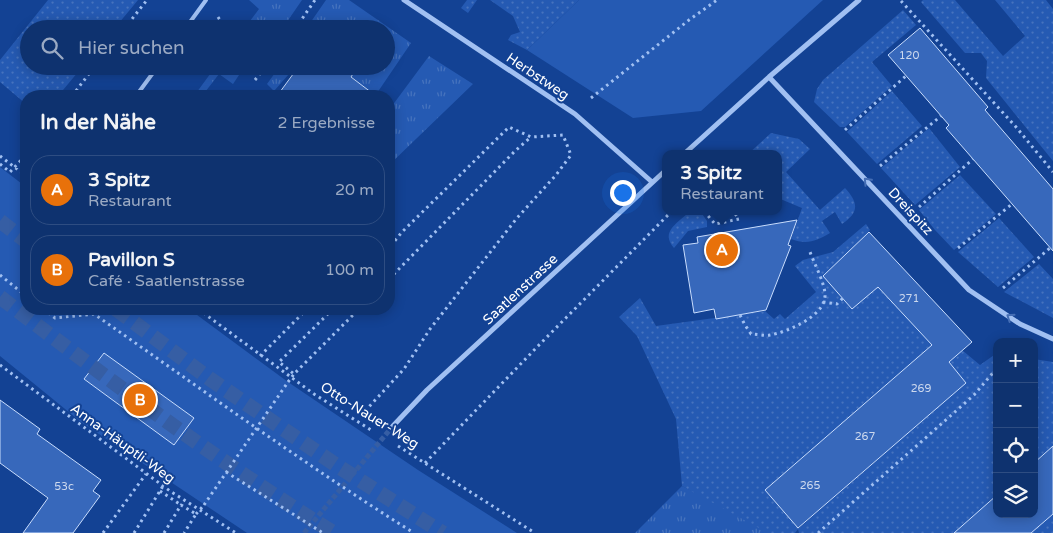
<!DOCTYPE html>
<html lang="de">
<head>
<meta charset="utf-8">
<style>
  body { margin:0; font-family:"Varela Round",sans-serif; background:#173a74; color:#f1f3f6 }
  .controls { position:absolute; right:15px; bottom:15px; display:grid; overflow:hidden; border-radius:10px; box-shadow:0 2px 12px #0003 }
  .controls button { width:45px; height:45px; display:grid; place-items:center; padding:0; border:0; border-bottom:1px solid #2e4d82; background:#0e326f; color:#f1f3f6; font:25px sans-serif }
  .you { position:absolute; left:622px; top:192px; width:18px; height:18px; margin:-12px; border:4px solid #fff; border-radius:50%; background:#1a73e8; box-shadow:0 0 0 8px #1a73e833 }
  .badge { display:grid; place-items:center; width:32px; height:32px; border-radius:50%; background:#ffdd62; color:#fff; font-size:16px; font-weight:700 }
  .pin { position:absolute; translate:-50% -50%; border:2px solid #fff; box-shadow:0 1px 5px #0006 }
  .popup { position:absolute; left:662px; top:150px; width:120px; height:65px; box-sizing:border-box; display:grid; place-content:center; border-radius:10px; background:#0e326f; filter:drop-shadow(0 1px 4px #0005); font-size:16px; white-space:nowrap; color:#9baac3 }
  .popup b { font-size:19px; color:#f1f3f6 }
  .popup::after { content:''; position:absolute; left:50%; top:100%; margin-left:-10px; border:10px solid transparent; border-top-color:#0e326f }
  .list { margin:0; padding:0; list-style:none }
  h2 { display:flex; justify-content:space-between; align-items:center; height:65px; margin:0; padding:0 20px; font-size:21px }
  h2 small { font-size:16px; font-weight:400; color:#9baac3 }
  .list li { display:grid; grid-template-columns:32px 1fr auto; gap:15px; align-items:center; box-sizing:border-box; height:70px; margin:0 10px 10px; padding:0 10px; border:1px solid #2e4d82; border-radius:20px }
  .list b { display:block; font-size:19px; white-space:nowrap }
  .list p { margin:0; font-size:16px; white-space:nowrap; color:#9baac3 }
  .list em { font-size:16px; font-style:normal; color:#9baac3 }
  .icon { flex:none; width:28px; height:28px; fill:none; stroke:currentColor; stroke-width:2; stroke-linecap:round; stroke-linejoin:round }
  .map { position:relative; flex:none; width:1053px; height:533px; overflow:hidden }
  .search { position:absolute; background:#0e326f; box-shadow:0 2px 12px #0003; left:20px; top:20px; width:375px; height:55px; display:flex; align-items:center; gap:12px; box-sizing:border-box; padding:0 18px; border-radius:28px; color:#9baac3; font-size:19px }
  .panel { position:absolute; background:#0e326f; box-shadow:0 2px 12px #0003; left:20px; top:90px; width:375px; height:225px; border-radius:20px }
  .map>svg:first-child { display:block }
</style>
</head>
<body>
<div class="map">
<svg width="1053" height="533" viewBox="0 0 1053 533">
  <defs>
    <pattern id="grass-tufts" width="24" height="20" patternUnits="userSpaceOnUse" patternTransform="scale(1.25)"><rect width="24" height="20" fill="#255ab3"/><path d="M3 7l-1-3M5 7V3M7 7l1-3M15 17l-1-3M17 17v-4M19 17l1-3" fill="none" stroke="#4673be"/></pattern>
    <pattern id="garden-dots" width="8" height="8" patternUnits="userSpaceOnUse" patternTransform="scale(1.25)"><rect width="8" height="8" fill="#255ab3"/><path d="M2 2h.1M6 6h.1" fill="none" stroke="#4673be" stroke-width="1.8" stroke-linecap="round"/></pattern>
  </defs>
  <rect width="100%" height="100%" fill="#134294"/>
  <path fill="url(#grass-tufts)" d="M249,0H302L282,29H244L259,9Z
    M326,0H349L411,43L375,96H347L357,82L351,77L348,66H386V29H306Z
    M429,56L473,84L389,165V110Z
    M216,66H245L233,84L219,74L202,96H194Z
    M280,66H296L274,91L267,84Z
    M682,486L778,533H635Z"/>
  <path fill="#255ab3" d="M579,0H823L701,111L633,118L527,50Z
    M0,167L26,187V309H189L288,382L418,470L517,533H247L81,422L0,356Z"/>
  <path fill="url(#garden-dots)" d="M48,0H138L114,29H29V66H83L58,96H26V104L0,82V60Z
    M467,0H477L468,13L461,8Z
    M490,0H579L527,50L508,40L511,35L520,32L513,16Z
    M923,0H955L1003,56L1025,36L995,0H1046L1053,9V161L986,78L987,61L981,53H965L921,2Z
    M903,10L916,25L872,62L892,86L845,127H840L814,102L817,89L823,80Z
    M892,91L922,126L877,164L847,132Z
    M929,128L960,167L915,205L881,168Z
    M771,133L799,139L810,149L786,172L820,210L845,188C858,202 860,212 842,224L835,212L822,221L830,233C816,241 807,245 791,239L802,208L778,198V154H748Z
    M960,175L996,214L954,250L935,230L919,210Z
    M690,211H700L707,221V227L688,231L674,248C659,231 680,222 690,211Z
    M999,218L1034,257L998,287L958,252Z
    M866,224L870,230L847,254L932,345L765,490L799,528L966,383L949,362L962,350L980,365L997,353V495L954,533H799L798,529L795,533H768L682,486L676,419L637,336L619,317L640,298L656,326L765,311L774,319L780,314L785,319L816,292L795,266L803,260L833,252Z
    M1039,264L1053,279V318L1004,292Z
    M1034,359L1053,362V447L1034,463Z
    M1053,514V533H1031Z"/>
  <path fill="#3768bb" stroke="#c9ddfd" d="M920,28L988,107L985,110L1053,189V251L946,128L949,125L888,55Z
    M299,66H358L351,77L376,96H277Z
    M797,220L788,245L791,246L766,310L716,319L714,309L694,313L683,245L698,243L697,237Z
    M869,232L972,342L949,362L966,383L798,528L765,490L932,345L878,287L852,309L823,276Z
    M104,353L194,418L174,445L84,379Z
    M0,400L40,429L37,434L101,480L93,491L100,496L73,533H23L48,498L0,463Z
    M1053,446V514L1031,533H954L997,495V514H1034V463Z"/>
  <g fill="none" stroke-linecap="round" stroke-linejoin="round">
    <path stroke="#365ea4" stroke-width="5" stroke-dasharray="5 2.5" stroke-linecap="butt" d="M304,533L392,427"/>
    <path stroke="#365ea4" stroke-width="15" stroke-dasharray="15 8" stroke-linecap="butt" d="M0,221L26,241
      M0,297C109,380 217,461 334,533
      M116,309L210,379L339,467L443,533"/>
    <path stroke="#a1c0f2" stroke-width="3" stroke-dasharray="2.5 4" stroke-linecap="butt" d="M901,1L1016,127L1053,172
      M218,17L226,29
      M124,29L147,0
      M295,29L315,0
      M255,80L266,66
      M72,96L95,66
      M591,98L689,20L717,0
      M845,130L907,75
      M0,156L26,176
      M0,164L10,172L26,155
      M880,166L941,116
      M919,207L973,159
      M704,211L715,224L739,219L733,211
      M958,248L1012,204
      M0,275L26,296
      M389,279L515,151L531,137
      M1003,288L1050,248
      M823,302L837,304L843,298
      M43,309L55,318L94,314C200,388 304,464 414,533
      M198,309L314,394L371,430
      M333,309L279,362L294,374L359,309
      M740,315L745,325L751,334C757,334 764,336 770,335C787,332 823,317 825,297C826,284 813,262 809,249
      M260,356L307,309
      M0,365L170,491L236,533
      M365,411L404,369L430,329L517,218L556,175L571,155L563,135L531,137L509,127L402,232L389,248
      M398,446L535,533
      M425,463L539,345L672,211
      M226,472L323,533
      M160,491L181,505
      M204,505L288,382
      M103,533L146,474
      M134,533L163,486
      M164,533L181,505L196,514L184,533
      M818,533L974,395L997,368"/>
    <path stroke="#a1c0f2" stroke-width="4" d="M185,29L206,0
      M136,96L158,66"/>
    <path stroke="#a1c0f2" stroke-width="5" d="M404,0L575,114L652,182
      M769,77L969,290L1020,324L1053,339
      M684,154L769,77L859,0
      M392,427L427,390L666,170"/>
    <path stroke="#a1c0f2" stroke-width="3" stroke-dasharray="2.5 4" stroke-linecap="butt" d="M288,382L294,374
      M196,514L204,505"/>
  </g>
  <defs><path id="oneway-chevron" d="M-2-3.5L2.5 0L-2 3.5" fill="none" stroke-width="1.6" stroke-linecap="round" stroke-linejoin="round" transform="scale(1.25)"/></defs>
  <g stroke="#456eb5">
    <use href="#oneway-chevron" transform="translate(867 181) rotate(-133)"/>
    <use href="#oneway-chevron" transform="translate(1010 317) rotate(-146)"/>
  </g>
  <g text-anchor="middle" stroke-width="4" stroke-linejoin="round" paint-order="stroke">
    <g font-size="11" fill="#cdd9ee">
      <text x="909" y="59">120</text>
      <text x="909" y="302">271</text>
      <text x="921" y="392">269</text>
      <text x="865" y="440">267</text>
      <text x="810" y="489">265</text>
      <text x="64" y="490">53c</text>
    </g>
    <g font-size="14" fill="#fff" stroke="#134294">
      <text transform="translate(538 76) rotate(34)" y="5">Herbstweg</text>
      <text transform="translate(911 211) rotate(47)" y="5">Dreispitz</text>
      <text transform="translate(520 289) rotate(-43)" y="5">Saatlenstrasse</text>
      <text transform="translate(370 415) rotate(32)" y="5">Otto-Nauer-Weg</text>
      <text transform="translate(123 443) rotate(36)" y="5">Anna-Häuptli-Weg</text>
    </g>
  </g>
</svg>
<div class="controls">
<button>+</button>
<button>−</button>
<button><svg class="icon" aria-label="locate" viewBox="0 0 24 24"><circle cx="12" cy="12" r="6"/><path d="M12 2v4M12 18v4M2 12h4M18 12h4"/></svg></button>
<button><svg class="icon" aria-label="layers" viewBox="0 0 24 24"><path d="M12 4l9 5-9 5-9-5zM3 14l9 5 9-5"/></svg></button>
</div>
<div class="you"></div>
<div class="pin badge" style="left:722px;top:250px;background:#e8710a">A</div>
<div class="popup"><b>3 Spitz</b>Restaurant</div>
<div class="pin badge" style="left:140px;top:400px;background:#e8710a">B</div>
<div class="search"><svg class="icon" aria-label="search" viewBox="0 0 24 24"><circle cx="10" cy="10" r="6"/><path d="M15 15l6 6"/></svg>Hier suchen</div>
<section class="panel">
<h2>In der Nähe<small>2 Ergebnisse</small></h2>
<ul class="list">
<li><span class="badge" style="background:#e8710a">A</span><div><b>3 Spitz</b><p>Restaurant</p></div><em>20 m</em></li>
<li><span class="badge" style="background:#e8710a">B</span><div><b>Pavillon S</b><p>Café · Saatlenstrasse</p></div><em>100 m</em></li>
</ul>
</section>
</div>
</body>
</html>
